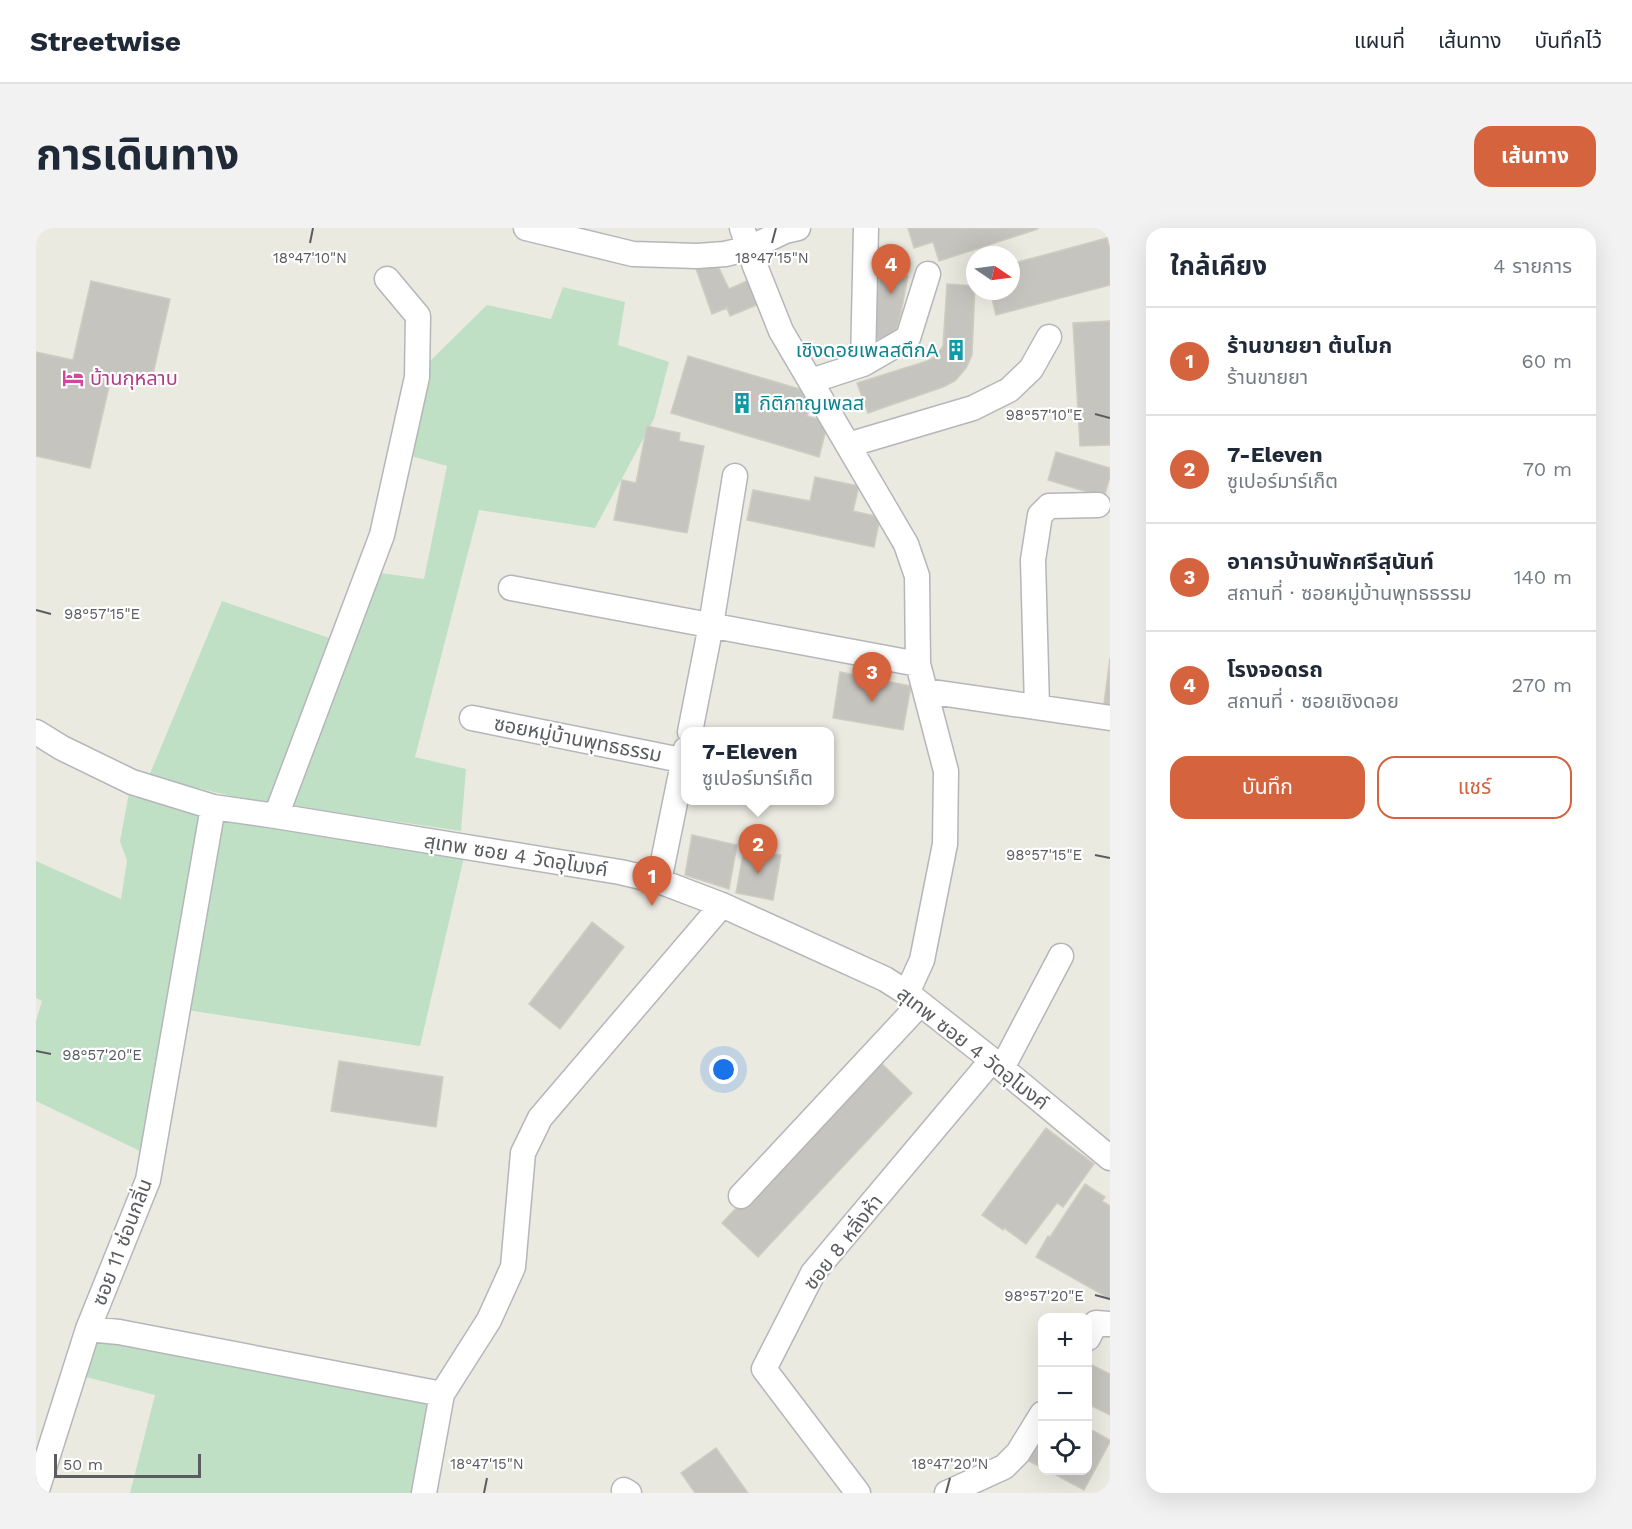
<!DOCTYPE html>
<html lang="th">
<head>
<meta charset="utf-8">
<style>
  body { margin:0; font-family:"Work Sans","Noto Sans Thai",sans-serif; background:#f2f2f3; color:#1f2937 }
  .controls { position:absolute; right:18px; bottom:18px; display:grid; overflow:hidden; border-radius:12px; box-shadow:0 6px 24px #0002 }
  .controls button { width:54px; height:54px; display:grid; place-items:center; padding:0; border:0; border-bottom:2px solid #e0e1e3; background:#fff; color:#1f2937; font:30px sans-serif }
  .compass { position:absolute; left:930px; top:18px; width:54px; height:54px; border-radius:50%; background:#fff; box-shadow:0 6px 24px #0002; rotate:103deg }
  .scale { position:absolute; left:18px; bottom:15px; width:147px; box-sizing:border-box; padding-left:6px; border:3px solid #5a5c60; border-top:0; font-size:16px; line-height:21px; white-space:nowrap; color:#5a5c60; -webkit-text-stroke:4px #fff; paint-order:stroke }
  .you { position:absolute; left:688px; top:842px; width:21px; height:21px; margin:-15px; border:4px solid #fff; border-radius:50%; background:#1a73e8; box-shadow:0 0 0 9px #1a73e833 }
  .badge { display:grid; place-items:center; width:39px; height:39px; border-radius:50%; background:#d4633e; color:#fff; font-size:20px; font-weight:700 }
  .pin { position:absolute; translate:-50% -50px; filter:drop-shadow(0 2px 3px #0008) }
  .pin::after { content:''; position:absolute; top:32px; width:21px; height:18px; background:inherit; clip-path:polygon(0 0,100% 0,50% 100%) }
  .popup { position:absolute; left:645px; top:499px; width:153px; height:78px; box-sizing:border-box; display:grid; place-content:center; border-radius:12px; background:#fff; filter:drop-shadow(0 2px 4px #0005); font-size:20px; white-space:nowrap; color:#747a83 }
  .popup b { font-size:22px; color:#1f2937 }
  .popup::after { content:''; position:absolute; left:50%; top:100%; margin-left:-12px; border:12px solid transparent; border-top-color:#fff }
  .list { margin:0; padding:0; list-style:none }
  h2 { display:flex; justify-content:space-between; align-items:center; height:78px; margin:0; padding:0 24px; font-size:26px }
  h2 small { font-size:20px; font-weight:400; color:#747a83 }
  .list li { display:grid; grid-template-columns:39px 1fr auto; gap:18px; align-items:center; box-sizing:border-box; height:108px; padding:0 24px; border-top:2px solid #e0e1e3 }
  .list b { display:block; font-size:22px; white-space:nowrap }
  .list p { margin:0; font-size:20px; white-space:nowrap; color:#747a83 }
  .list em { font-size:20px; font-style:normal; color:#747a83 }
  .actions { display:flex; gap:12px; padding:18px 24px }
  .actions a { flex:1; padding:14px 0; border:2px solid #d4633e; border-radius:18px; text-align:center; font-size:21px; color:#d4633e }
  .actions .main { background:#d4633e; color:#fff }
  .icon { flex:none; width:33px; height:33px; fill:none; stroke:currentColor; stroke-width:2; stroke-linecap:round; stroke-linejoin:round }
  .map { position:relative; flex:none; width:1074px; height:1265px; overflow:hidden; border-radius:18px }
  header { display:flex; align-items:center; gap:36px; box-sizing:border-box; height:84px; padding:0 30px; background:#fff; border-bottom:2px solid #e0e1e3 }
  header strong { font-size:28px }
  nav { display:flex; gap:33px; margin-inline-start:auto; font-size:21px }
  .intro { display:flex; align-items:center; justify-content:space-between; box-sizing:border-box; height:144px; padding:0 36px }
  h1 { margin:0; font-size:42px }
  .button { padding:15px 27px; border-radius:18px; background:#d4633e; color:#fff; font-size:21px; font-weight:700 }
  main { display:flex; gap:36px; padding:0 36px }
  aside { flex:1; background:#fff; border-radius:18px; box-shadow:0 6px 24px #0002 }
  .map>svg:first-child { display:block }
</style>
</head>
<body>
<header>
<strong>Streetwise</strong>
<nav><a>แผนที่</a><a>เส้นทาง</a><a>บันทึกไว้</a></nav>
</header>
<div class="intro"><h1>การเดินทาง</h1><a class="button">เส้นทาง</a></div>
<main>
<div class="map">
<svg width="1074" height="1265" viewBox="0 0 1074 1265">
  <rect width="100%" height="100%" fill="#ebeae1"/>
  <path fill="#c0e0c6" d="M527,59L589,74L582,117L633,134L618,191L559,300L443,282L379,529L430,541L425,603L255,578L345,345L388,351L411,238L375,228L393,134L451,77L515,91Z
    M186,373L299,412L235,578L113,548Z
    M93,565L170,584L108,925L0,873V793L6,773L0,770V633L85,671L91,633L84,613Z
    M183,589L429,625L384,818L151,782Z
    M58,1110L397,1173L379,1265H94L119,1167L50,1149Z"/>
  <path fill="#c6c4be" stroke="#cfcdc1" stroke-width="1.5" d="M872,0H1001L1002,1L903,33L897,14L878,20Z
    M1071,10L1074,22V57L960,87L954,63H975V36Z
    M679,32L693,61L713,52L723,76L694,88L691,80L676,86L660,41Z
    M846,42L872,48L865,84L857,114L832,109Z
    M55,53L134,71L115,155L76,146L54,240L0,228V124L37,132Z
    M911,56L939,58L936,127L930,140L919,153L907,159L832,185L821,155L891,133L900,128L907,118Z
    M1074,93V217L1044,218L1037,95Z
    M652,128L777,165L771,188L792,194L783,229L635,185Z
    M611,198L644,205L643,213L668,218L651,305L578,292L586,252L600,255Z
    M1020,224L1074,240V249L1068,269L1012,252Z
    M779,249L823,258L817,283L844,289L838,319L711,292L717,262L774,273Z
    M1074,430V484L1067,483Z
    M804,444L875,458L867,502L797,490Z
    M656,607L701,617L693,661L649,647Z
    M708,621L745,627L737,672L700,665Z
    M556,694L588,719L524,801L493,776Z
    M841,831L876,865L722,1029L686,995Z
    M303,833L407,849L400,899L295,883Z
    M1010,900L1058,936L1027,979L1021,975L990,1016L968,1000L967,1002L946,987Z
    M1049,956L1069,969L1066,973L1074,978V1071L1000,1029L1012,1008L1014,1009Z
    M1052,1135L1074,1146V1187L1052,1176Z
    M1052,1200L1074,1212V1214L1048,1262L1011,1242H1052Z
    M1006,1204V1240L991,1232Z
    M680,1220L712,1265H659L645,1245Z"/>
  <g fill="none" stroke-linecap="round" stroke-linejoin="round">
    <defs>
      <path id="minor" d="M490,0L597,26L661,28L689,26L714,20L749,3L762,0
        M706,0L719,38L745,103L870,316L881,348L882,436L910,543L909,616L886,732L871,765
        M827,136L830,0
        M775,153L827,136L872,110L892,46
        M812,217L937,180L973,162L995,141L1013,109
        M475,360L882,436
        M890,463L1074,490
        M1001,479L997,332L1004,287L1013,278L1062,277
        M436,490L650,533
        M0,504L26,520L96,554L177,579L240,588L584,644L623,653L686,677L849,751L871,765L956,832L1074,930
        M654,504L675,397L699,248
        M240,588L346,307L381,149L382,88L351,51
        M623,653L650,521
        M966,840L1025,728
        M705,968L884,776
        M52,1101L83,1104L406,1166
        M1052,1110L1060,1095L1074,1096
        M588,1262L593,1265
        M0,1265L52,1101L112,952L177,579
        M388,1265L406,1166L453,1092L477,1039L487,925L504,890L686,677
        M822,1265L728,1141L777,1045L956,832
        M911,1265L968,1239L982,1225L1006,1186"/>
    </defs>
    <use href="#minor" stroke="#b4b6ba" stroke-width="27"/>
    <use href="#minor" stroke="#fff" stroke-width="24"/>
  </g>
  <path fill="none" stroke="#5a5c60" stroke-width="2" d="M274,15L277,0M736,15L740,0M1059,186L1074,190M0,382L15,386M1059,627L1074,630M0,823L15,826M1059,1067L1074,1071M448,1265L451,1250M910,1265L914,1250"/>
  <defs>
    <symbol id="building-bare" viewBox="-9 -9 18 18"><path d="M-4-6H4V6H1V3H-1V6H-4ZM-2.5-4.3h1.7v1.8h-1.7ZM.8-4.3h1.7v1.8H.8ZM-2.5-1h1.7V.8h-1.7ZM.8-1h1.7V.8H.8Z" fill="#0f9aa8" stroke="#fff" stroke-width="2.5" paint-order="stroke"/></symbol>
    <symbol id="hotel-bare" viewBox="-9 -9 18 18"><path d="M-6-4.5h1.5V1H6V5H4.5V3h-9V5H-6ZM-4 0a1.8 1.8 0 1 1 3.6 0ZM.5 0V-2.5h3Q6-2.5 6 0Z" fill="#d1479c" stroke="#fff" stroke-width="2.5" paint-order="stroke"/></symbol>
  </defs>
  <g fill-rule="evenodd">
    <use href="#building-bare" x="905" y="107" width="30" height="30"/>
    <use href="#hotel-bare" x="22" y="135" width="30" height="30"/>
    <use href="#building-bare" x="691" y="160" width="30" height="30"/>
  </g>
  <g text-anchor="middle" stroke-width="4.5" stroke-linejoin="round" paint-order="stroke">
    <g font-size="20" fill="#0d838f" stroke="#fff" text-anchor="end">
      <text x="903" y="129">เชิงดอยเพลสตึกA</text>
      <text x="723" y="182" text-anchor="start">กิติกาญเพลส</text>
    </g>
    <g font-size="20" fill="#b23c85" stroke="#fff" text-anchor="start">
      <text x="54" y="157">บ้านกุหลาบ</text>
    </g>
    <g font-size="20" fill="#5a5c60" stroke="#fff">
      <text transform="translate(542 511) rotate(11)" y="7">ซอยหมู่บ้านพุทธธรรม</text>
      <text transform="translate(480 627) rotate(9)" y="7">สุเทพ ซอย 4 วัดอุโมงค์</text>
      <text transform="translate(937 820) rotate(38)" y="7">สุเทพ ซอย 4 วัดอุโมงค์</text>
      <text transform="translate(86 1014) rotate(-69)" y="7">ซอย 11 ซ่อนกลิ่น</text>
      <text transform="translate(807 1014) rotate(-52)" y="7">ซอย 8 หลิ่งห้า</text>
    </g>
  </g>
  <g font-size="15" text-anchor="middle" fill="#5a5c60" stroke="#fff" stroke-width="4.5" stroke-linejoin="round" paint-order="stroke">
    <text x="274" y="35">18°47'10"N</text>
    <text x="736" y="35">18°47'15"N</text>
    <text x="1008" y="192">98°57'10"E</text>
    <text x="66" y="391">98°57'15"E</text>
    <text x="1008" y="632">98°57'15"E</text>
    <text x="66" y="832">98°57'20"E</text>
    <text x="1008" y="1073">98°57'20"E</text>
    <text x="451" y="1241">18°47'15"N</text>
    <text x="914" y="1241">18°47'20"N</text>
  </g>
</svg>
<div class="controls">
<button>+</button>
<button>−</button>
<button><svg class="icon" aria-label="locate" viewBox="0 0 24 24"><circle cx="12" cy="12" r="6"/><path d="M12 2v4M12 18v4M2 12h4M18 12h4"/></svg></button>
</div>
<svg class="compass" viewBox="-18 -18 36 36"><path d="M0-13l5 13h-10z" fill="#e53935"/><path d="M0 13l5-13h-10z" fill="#747a83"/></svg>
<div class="scale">50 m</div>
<div class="you"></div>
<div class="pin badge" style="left:616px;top:678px">1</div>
<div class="pin badge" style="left:722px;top:646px">2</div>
<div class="popup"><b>7-Eleven</b>ซูเปอร์มาร์เก็ต</div>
<div class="pin badge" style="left:836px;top:474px">3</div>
<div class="pin badge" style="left:855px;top:66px">4</div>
</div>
<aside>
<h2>ใกล้เคียง<small>4 รายการ</small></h2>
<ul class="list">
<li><span class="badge">1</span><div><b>ร้านขายยา ต้นโมก</b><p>ร้านขายยา</p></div><em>60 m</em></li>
<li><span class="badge">2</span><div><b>7-Eleven</b><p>ซูเปอร์มาร์เก็ต</p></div><em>70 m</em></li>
<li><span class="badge">3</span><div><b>อาคารบ้านพักศรีสุนันท์</b><p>สถานที่ · ซอยหมู่บ้านพุทธธรรม</p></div><em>140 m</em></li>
<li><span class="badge">4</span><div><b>โรงจอดรถ</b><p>สถานที่ · ซอยเชิงดอย</p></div><em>270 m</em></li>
</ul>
<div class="actions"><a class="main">บันทึก</a><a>แชร์</a></div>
</aside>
</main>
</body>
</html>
